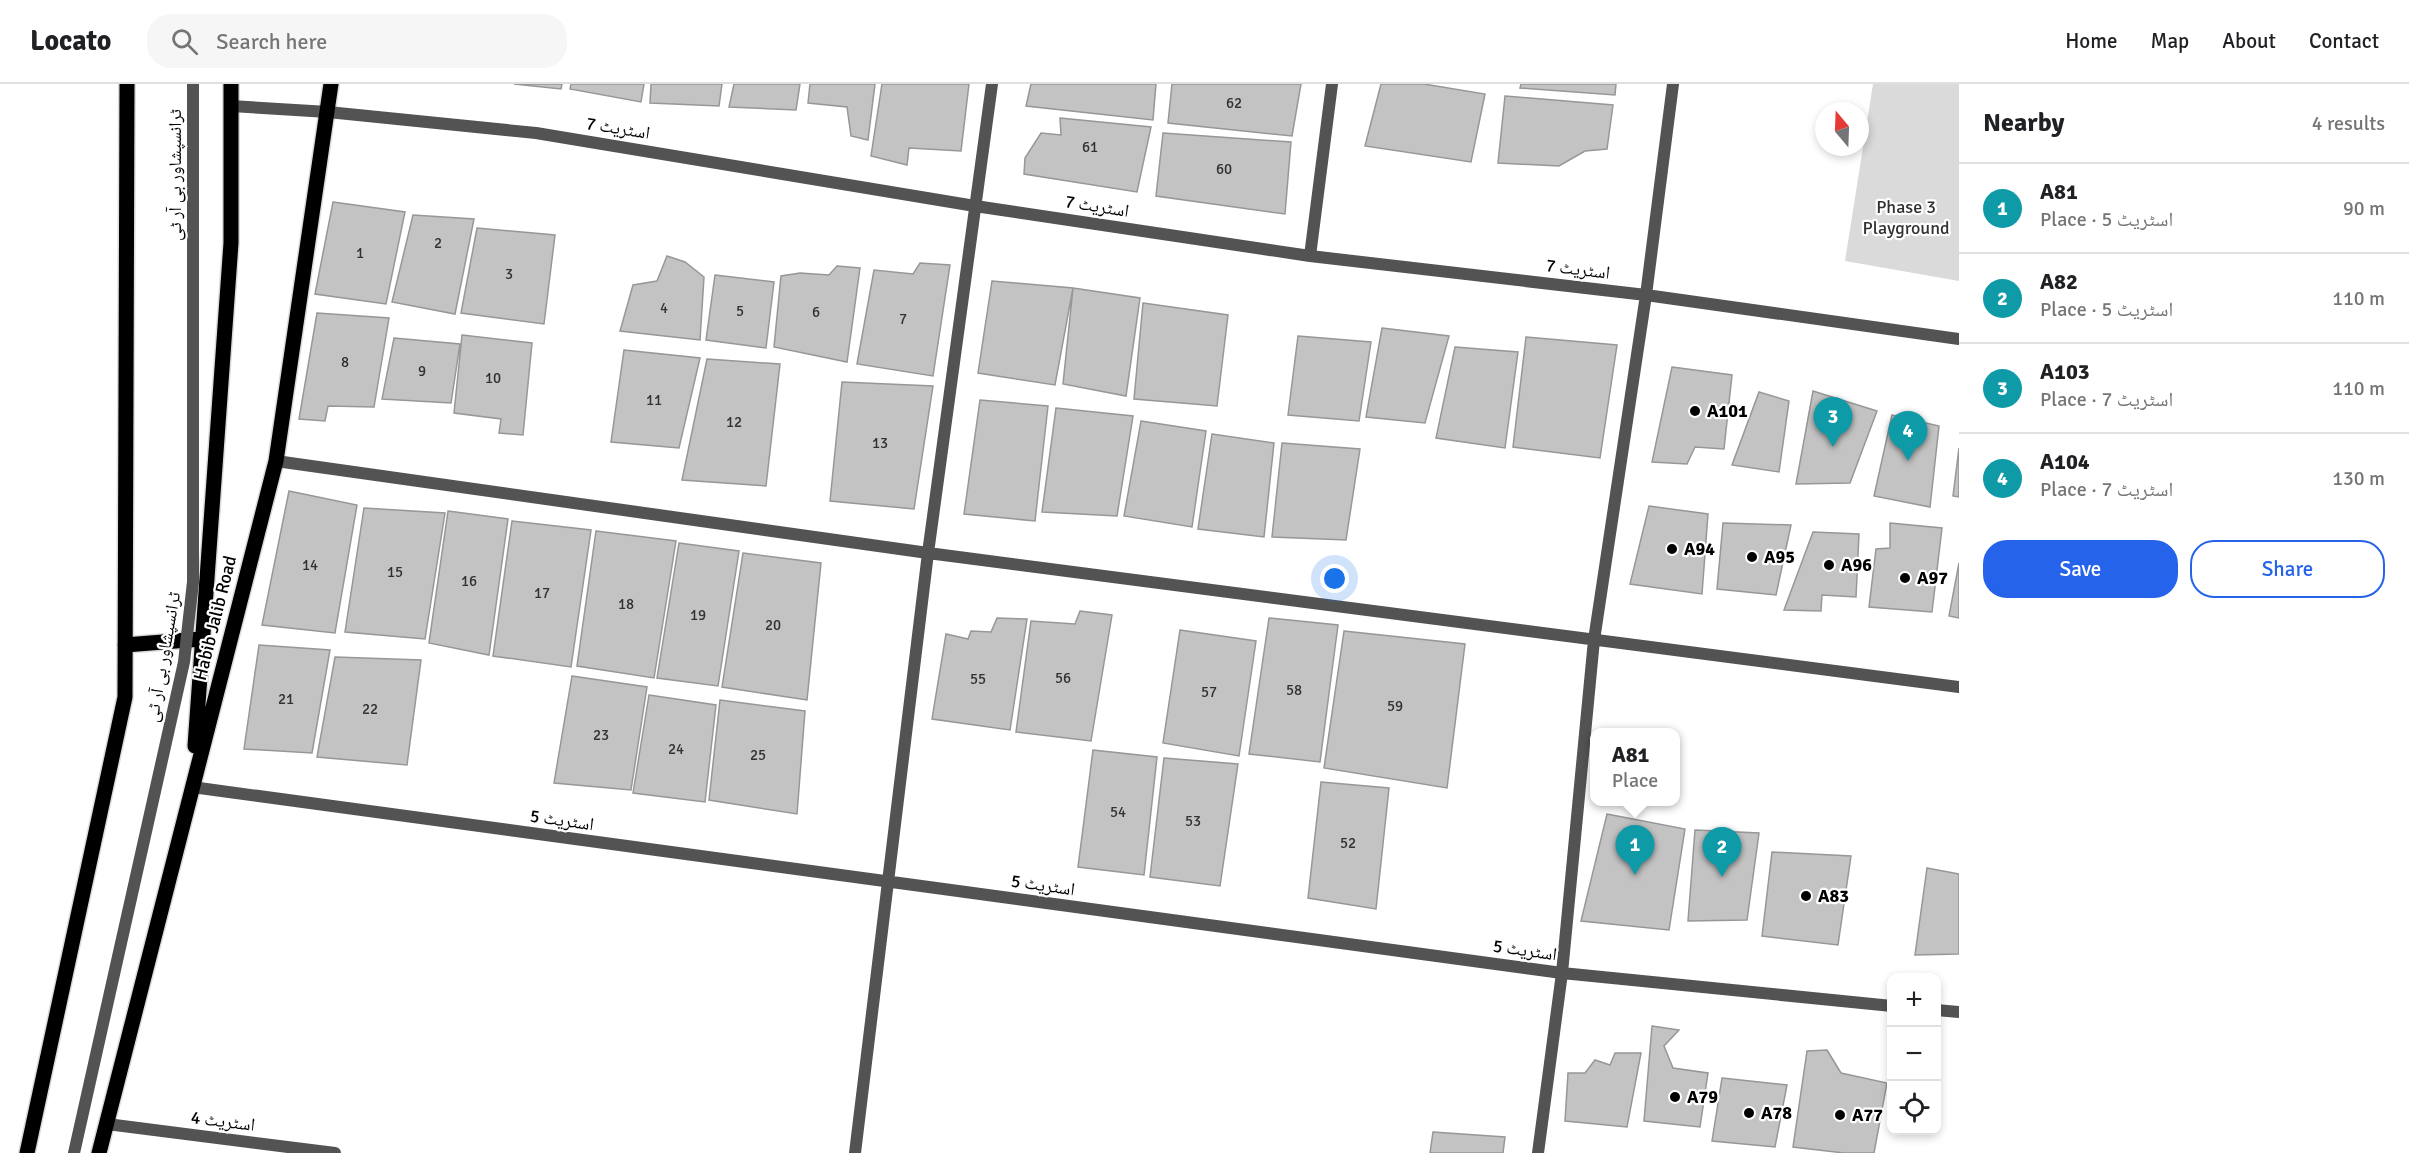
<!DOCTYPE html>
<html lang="en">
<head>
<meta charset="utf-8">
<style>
  body { margin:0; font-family:Signika,"Noto Naskh Arabic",sans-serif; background:#f6f6f6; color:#202124 }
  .controls { position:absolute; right:18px; bottom:18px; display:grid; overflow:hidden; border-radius:12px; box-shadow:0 3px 9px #0003 }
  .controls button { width:54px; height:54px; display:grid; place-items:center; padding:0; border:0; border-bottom:2px solid #e0e0e0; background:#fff; color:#202124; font:30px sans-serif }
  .compass { position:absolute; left:1815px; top:18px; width:54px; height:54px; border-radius:50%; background:#fff; box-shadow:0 3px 9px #0003; rotate:341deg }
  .you { position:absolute; left:1335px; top:495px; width:21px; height:21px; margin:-15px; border:4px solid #fff; border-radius:50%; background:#1a73e8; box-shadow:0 0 0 9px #1a73e833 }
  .badge { display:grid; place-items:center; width:39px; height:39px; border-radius:50%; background:#2563eb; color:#fff; font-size:20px; font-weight:700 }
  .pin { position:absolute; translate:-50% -50px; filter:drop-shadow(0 2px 3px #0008) }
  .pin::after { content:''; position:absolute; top:32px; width:21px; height:18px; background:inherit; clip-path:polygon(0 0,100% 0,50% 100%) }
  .popup { position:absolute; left:1590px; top:644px; width:90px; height:78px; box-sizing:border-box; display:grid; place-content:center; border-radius:12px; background:#fff; filter:drop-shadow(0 2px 4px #0005); font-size:20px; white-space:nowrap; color:#757577 }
  .popup b { font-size:22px; color:#202124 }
  .popup::after { content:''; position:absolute; left:50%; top:100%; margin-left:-12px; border:12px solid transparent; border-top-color:#fff }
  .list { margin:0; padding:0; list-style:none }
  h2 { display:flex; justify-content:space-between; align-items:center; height:78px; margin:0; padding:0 24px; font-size:26px }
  h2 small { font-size:20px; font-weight:400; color:#757577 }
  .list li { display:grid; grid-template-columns:39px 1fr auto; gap:18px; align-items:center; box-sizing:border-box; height:90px; padding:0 24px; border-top:2px solid #e0e0e0 }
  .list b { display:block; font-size:22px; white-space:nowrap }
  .list p { margin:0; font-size:20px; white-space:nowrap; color:#757577 }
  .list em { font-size:20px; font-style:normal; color:#757577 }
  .actions { display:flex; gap:12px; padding:18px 24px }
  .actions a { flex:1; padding:14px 0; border:2px solid #2563eb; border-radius:24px; text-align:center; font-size:21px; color:#2563eb }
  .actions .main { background:#2563eb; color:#fff }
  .icon { flex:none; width:33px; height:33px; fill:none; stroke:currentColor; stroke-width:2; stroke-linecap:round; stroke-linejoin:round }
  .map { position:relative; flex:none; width:1959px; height:1069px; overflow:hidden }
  header { display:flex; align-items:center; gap:36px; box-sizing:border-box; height:84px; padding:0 30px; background:#fff; border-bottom:2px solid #e0e0e0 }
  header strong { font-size:28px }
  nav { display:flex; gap:33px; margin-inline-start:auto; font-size:21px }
  .search { width:420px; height:54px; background:#f6f6f6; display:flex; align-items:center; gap:15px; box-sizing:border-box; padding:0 21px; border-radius:24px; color:#757577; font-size:22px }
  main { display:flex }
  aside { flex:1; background:#fff }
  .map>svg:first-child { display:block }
</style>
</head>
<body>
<header>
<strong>Locato</strong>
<div class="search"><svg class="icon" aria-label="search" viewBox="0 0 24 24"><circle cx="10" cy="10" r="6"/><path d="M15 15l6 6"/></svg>Search here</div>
<nav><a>Home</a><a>Map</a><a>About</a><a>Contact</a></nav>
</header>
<main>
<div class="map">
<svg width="1959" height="1069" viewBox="0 0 1959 1069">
  <rect width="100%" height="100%" fill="#fff"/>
  <path fill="#dadada" d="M1873,0H1959V197L1845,177Z"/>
  <path fill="#c3c3c3" stroke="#979797" stroke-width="1.5" d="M514,0H562L561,5Z
    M571,0H644L641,18L570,5Z
    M651,0H722L719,22L650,19Z
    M734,0H800L796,26L729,23Z
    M810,0H875L868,56L851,52L847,23L808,19Z
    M882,0H969L961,67L909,64L907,81L871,72Z
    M1031,0H1156L1153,36L1026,22Z
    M1172,0H1301L1292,52L1168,39Z
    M1381,0H1424L1485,10L1471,78L1365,62Z
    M1521,0H1616L1615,11L1520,4Z
    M1505,12L1613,21L1607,65L1585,67L1559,82L1498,79Z
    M1060,34L1151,43L1137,108L1024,90L1025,74L1041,49L1061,51Z
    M1163,49L1291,58L1285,130L1156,112Z
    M333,118L405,128L386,220L315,210Z
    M413,131L474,135L455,230L392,218Z
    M477,144L555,151L544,240L461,229Z
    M667,172L685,178L704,193L700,256L620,247L633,201L657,197Z
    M920,179L950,181L933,292L857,280L874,186L913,190Z
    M837,182L860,184L847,278L774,263L781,192L800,189L829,191Z
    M715,191L774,198L766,264L706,256Z
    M992,197L1073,204L1055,301L978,289Z
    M1073,204L1140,214L1126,312L1063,300Z
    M1143,219L1228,231L1217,322L1134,315Z
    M317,229L389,234L374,323L328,322L325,337L299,335Z
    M1382,244L1449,252L1425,339L1366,333Z
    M462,251L532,259L523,351L499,349L501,335L454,329Z
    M1298,252L1371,258L1359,337L1288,331Z
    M1526,253L1617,261L1600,374L1513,363Z
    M394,254L460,260L451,319L382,315Z
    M1455,263L1518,268L1505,364L1436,354Z
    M624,266L700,274L679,364L611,358Z
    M707,275L780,280L766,402L682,396Z
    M1672,283L1732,291L1724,365L1695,363L1687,380L1652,378Z
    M842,298L933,302L914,425L830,417Z
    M1813,307L1877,327L1850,399L1796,400Z
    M1759,308L1789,317L1779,388L1732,381Z
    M980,316L1048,322L1035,437L964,430Z
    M1056,324L1133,332L1117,432L1042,428Z
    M1892,331L1939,342L1930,423L1874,412Z
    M1141,337L1206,347L1192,443L1124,432Z
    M1212,350L1274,359L1264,453L1198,445Z
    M1282,359L1360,365L1346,456L1272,453Z
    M1959,364V413L1953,412Z
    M289,407L357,421L335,549L262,541Z
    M1649,422L1708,430L1702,510L1630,500Z
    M364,424L445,429L425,555L345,548Z
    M448,427L508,435L489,571L429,559Z
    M512,437L591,446L571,583L493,572Z
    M1723,439L1791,441L1776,511L1717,505Z
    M1890,439L1942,444L1932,528L1869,523L1876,465L1890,464Z
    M596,447L676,457L654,594L577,582Z
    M1813,448L1859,450L1856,513L1822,511L1821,527L1784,526Z
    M679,459L739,467L718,602L657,594Z
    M743,469L821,479L807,616L722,603Z
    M1959,479V534L1949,532Z
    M1080,527L1112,531L1091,657L1016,648L1031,537L1075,540Z
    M997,534L1027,535L1010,646L932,635L946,550L968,555L971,547L991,548Z
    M1269,534L1338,541L1320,678L1249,670Z
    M1180,546L1256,557L1239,672L1163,659Z
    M1344,547L1465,560L1447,704L1324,684Z
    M259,561L330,566L312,669L244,665Z
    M335,573L421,576L407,681L317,673Z
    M572,592L647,603L631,706L554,699Z
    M649,611L716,621L705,718L633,709Z
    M720,616L805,627L797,730L709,716Z
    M1093,666L1157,673L1144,791L1078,783Z
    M1164,674L1238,680L1220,802L1150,793Z
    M1321,698L1389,704L1376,825L1308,814Z
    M1607,730L1685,745L1669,846L1581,837Z
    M1695,746L1759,749L1747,836L1688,837Z
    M1772,768L1851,772L1838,861L1762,852Z
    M1927,784L1959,790V870L1915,871Z
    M1652,942L1679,946L1664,962L1673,984L1708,989L1700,1043L1644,1037Z
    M1827,966L1841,989L1887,999L1874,1069H1844L1793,1063L1807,967Z
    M1615,969H1641L1627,1043L1565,1037L1568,989H1585L1595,976L1610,981Z
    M1722,994L1787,1001L1775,1063L1712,1057Z
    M1433,1048L1505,1053L1503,1069H1430Z"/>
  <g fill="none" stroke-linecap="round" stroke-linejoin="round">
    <defs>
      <path id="primary" d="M125,561L201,555
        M195,662L231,159V0
        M27,1069L125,613L127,0
        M99,1069L276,377L331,0"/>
    </defs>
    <use href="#primary" stroke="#dbdbdb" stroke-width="18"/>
    <path stroke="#535353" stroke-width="12" d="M231,22L328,28L536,49L975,122L1310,172L1646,211L1959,255
      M1310,172L1332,0
      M276,377L928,469L1959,603
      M192,703L1562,889L1892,922
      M1936,926L1959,928
      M107,1040L335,1069
      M855,1069L928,469L992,0
      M1538,1069L1562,889L1594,556L1646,211L1673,0"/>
    <use href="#primary" stroke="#000" stroke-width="15"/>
    <path stroke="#535353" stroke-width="12" d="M74,1069L184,578L193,498V0"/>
  </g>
  <g fill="#000" stroke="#fff" stroke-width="2">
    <circle cx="1695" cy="327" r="6"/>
    <circle cx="1672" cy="465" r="6"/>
    <circle cx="1752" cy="473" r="6"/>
    <circle cx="1829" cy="481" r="6"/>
    <circle cx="1905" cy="494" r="6"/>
    <circle cx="1806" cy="812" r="6"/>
    <circle cx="1675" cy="1013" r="6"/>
    <circle cx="1749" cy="1029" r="6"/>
    <circle cx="1840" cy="1031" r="6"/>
  </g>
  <g text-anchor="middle" stroke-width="4.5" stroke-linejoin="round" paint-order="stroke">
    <g font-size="15" fill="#313131">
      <text x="1234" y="24">62</text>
      <text x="1090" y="68">61</text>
      <text x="1224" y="90">60</text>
      <text x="438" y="164">2</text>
      <text x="360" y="174">1</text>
      <text x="509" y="195">3</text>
      <text x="664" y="229">4</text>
      <text x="740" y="232">5</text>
      <text x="816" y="233">6</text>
      <text x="903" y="240">7</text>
      <text x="345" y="283">8</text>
      <text x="422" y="292">9</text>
      <text x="493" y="299">10</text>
      <text x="654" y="321">11</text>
      <text x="734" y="343">12</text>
      <text x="880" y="364">13</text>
      <text x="310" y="486">14</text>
      <text x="395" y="493">15</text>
      <text x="469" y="502">16</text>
      <text x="542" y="514">17</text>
      <text x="626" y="525">18</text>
      <text x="698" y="536">19</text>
      <text x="773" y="546">20</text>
      <text x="1063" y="599">56</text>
      <text x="978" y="600">55</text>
      <text x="1294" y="611">58</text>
      <text x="1209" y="613">57</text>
      <text x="286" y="620">21</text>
      <text x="1395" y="627">59</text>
      <text x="370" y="630">22</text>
      <text x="601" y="656">23</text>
      <text x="676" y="670">24</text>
      <text x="758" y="676">25</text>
      <text x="1118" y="733">54</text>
      <text x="1193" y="742">53</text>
      <text x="1348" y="764">52</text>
    </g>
    <g font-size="18" fill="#000" stroke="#fff">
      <text transform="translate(618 44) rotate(9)" y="6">اسٹریٹ 7</text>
      <text transform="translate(175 91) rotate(-90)" y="6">ٹرانسپشاور بی آر ٹی</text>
      <text transform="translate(1097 122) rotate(9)" y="6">اسٹریٹ 7</text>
      <text transform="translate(1578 185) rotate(7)" y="6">اسٹریٹ 7</text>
      <text transform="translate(215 534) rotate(-76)" y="6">Habib Jalib Road</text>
      <text transform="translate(163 573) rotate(-80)" y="6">ٹرانسپشاور بی آر ٹی</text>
      <text transform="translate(562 736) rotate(8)" y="6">اسٹریٹ 5</text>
      <text transform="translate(1043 801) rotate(8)" y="6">اسٹریٹ 5</text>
      <text transform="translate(1525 866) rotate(8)" y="6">اسٹریٹ 5</text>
      <text transform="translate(223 1037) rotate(7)" y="6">اسٹریٹ 4</text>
    </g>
    <g font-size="18" fill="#313131" stroke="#fff">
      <text x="1906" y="129">Phase 3<tspan x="1906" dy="21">Playground</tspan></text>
    </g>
    <g font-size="18" font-weight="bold" fill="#000" stroke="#fff" text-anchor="start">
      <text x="1707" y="333">A101</text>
      <text x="1684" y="471">A94</text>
      <text x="1764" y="479">A95</text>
      <text x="1841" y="487">A96</text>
      <text x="1917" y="500">A97</text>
      <text x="1818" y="818">A83</text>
      <text x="1687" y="1019">A79</text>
      <text x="1761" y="1035">A78</text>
      <text x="1852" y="1037">A77</text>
    </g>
  </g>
</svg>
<div class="controls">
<button>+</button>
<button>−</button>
<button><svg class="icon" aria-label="locate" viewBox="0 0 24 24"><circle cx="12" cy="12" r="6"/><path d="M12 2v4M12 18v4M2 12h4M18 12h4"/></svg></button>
</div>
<svg class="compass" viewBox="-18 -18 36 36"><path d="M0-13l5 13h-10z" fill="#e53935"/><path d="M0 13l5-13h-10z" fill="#757577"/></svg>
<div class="you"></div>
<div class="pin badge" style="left:1635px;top:791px;background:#0f9aa8">1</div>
<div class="popup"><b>A81</b>Place</div>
<div class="pin badge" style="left:1722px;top:793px;background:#0f9aa8">2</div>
<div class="pin badge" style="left:1833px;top:363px;background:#0f9aa8">3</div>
<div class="pin badge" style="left:1908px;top:377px;background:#0f9aa8">4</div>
</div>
<aside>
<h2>Nearby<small>4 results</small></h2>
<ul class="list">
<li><span class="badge" style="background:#0f9aa8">1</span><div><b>A81</b><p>Place · اسٹریٹ 5</p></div><em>90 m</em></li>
<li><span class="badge" style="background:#0f9aa8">2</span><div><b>A82</b><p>Place · اسٹریٹ 5</p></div><em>110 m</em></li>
<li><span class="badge" style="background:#0f9aa8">3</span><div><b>A103</b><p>Place · اسٹریٹ 7</p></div><em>110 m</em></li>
<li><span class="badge" style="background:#0f9aa8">4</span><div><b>A104</b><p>Place · اسٹریٹ 7</p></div><em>130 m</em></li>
</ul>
<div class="actions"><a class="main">Save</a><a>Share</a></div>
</aside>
</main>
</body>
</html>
